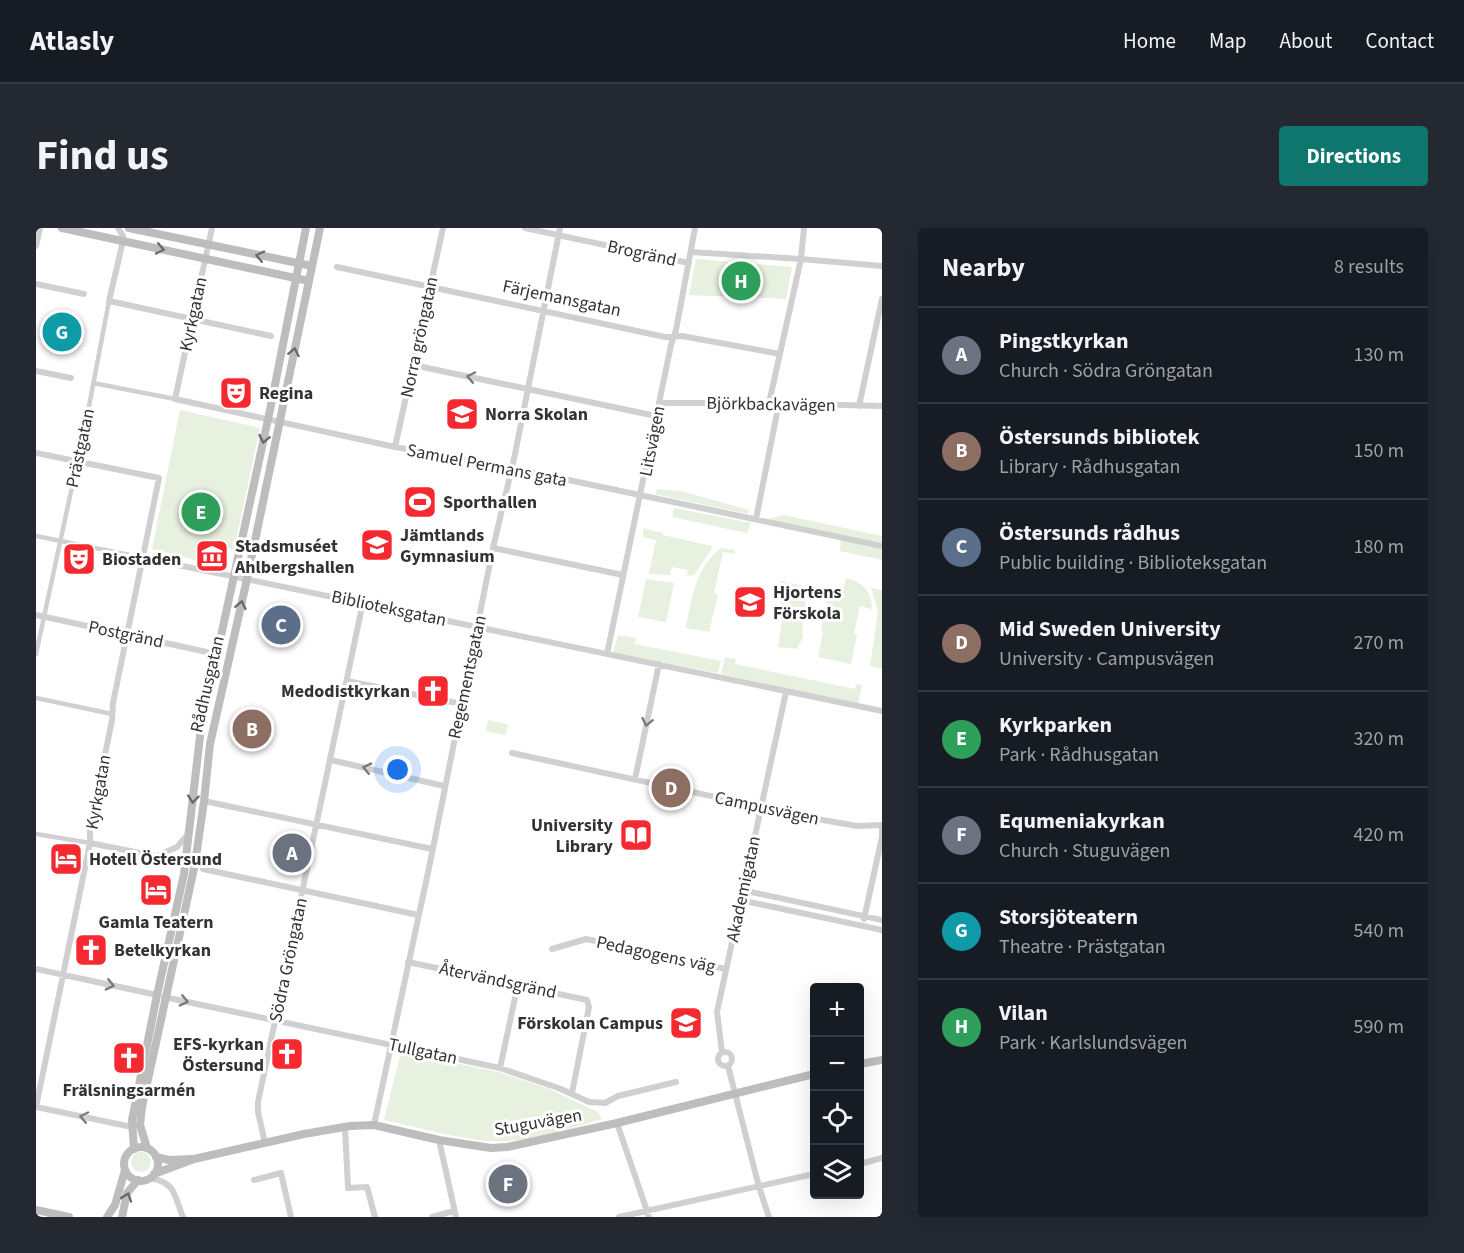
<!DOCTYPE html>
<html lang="en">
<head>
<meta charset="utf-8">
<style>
  body { margin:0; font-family:"Source Sans 3",sans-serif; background:#242831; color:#f1f3f6 }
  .controls { position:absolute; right:18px; bottom:18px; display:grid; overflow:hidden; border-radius:6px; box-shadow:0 6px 24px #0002 }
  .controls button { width:54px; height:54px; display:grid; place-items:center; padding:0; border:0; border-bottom:2px solid #363941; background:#171b24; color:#f1f3f6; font:30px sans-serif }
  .you { position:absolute; left:362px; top:542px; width:21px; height:21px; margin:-15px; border:4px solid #fff; border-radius:50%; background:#1a73e8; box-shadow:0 0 0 9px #1a73e833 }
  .badge { display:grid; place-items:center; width:39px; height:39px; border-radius:50%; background:#0f766e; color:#fff; font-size:20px; font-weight:700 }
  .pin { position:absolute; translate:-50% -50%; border:3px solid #fff; box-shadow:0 2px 6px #0006 }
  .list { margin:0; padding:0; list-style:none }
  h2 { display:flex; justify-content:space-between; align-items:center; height:78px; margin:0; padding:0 24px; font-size:26px }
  h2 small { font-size:20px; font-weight:400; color:#9ea1a6 }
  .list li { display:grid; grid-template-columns:39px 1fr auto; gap:18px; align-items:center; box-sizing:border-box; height:96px; padding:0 24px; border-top:2px solid #363941 }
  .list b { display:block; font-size:22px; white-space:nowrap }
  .list p { margin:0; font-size:20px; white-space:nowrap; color:#9ea1a6 }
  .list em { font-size:20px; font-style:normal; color:#9ea1a6 }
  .icon { flex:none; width:33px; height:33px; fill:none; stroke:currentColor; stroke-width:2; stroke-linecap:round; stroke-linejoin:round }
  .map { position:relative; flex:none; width:846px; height:989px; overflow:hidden; border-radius:6px }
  header { display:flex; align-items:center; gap:36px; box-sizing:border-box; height:84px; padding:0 30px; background:#171b24; border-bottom:2px solid #363941 }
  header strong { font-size:28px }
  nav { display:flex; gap:33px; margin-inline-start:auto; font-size:21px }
  .intro { display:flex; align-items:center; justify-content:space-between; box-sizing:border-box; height:144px; padding:0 36px }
  h1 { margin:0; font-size:42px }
  .button { padding:15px 27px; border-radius:6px; background:#0f766e; color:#fff; font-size:21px; font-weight:700 }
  main { display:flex; gap:36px; padding:0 36px }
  aside { flex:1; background:#171b24; border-radius:6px; box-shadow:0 6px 24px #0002 }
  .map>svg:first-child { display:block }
</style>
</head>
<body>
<header>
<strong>Atlasly</strong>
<nav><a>Home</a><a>Map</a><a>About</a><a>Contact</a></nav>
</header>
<div class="intro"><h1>Find us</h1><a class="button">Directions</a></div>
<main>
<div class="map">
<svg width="846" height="989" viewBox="0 0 846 989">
  <rect width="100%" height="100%" fill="#fff"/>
  <path fill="#e8f0e0" d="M660,31L756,39L750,71L653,67Z
    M144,182L224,200L198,322L164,316L160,332L116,321Z
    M621,261L645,263L713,282L712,286L619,266Z
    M638,280L715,295L711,305L636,289Z
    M748,287L846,308V315L734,292L735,290Z
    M607,300L627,305V307L676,318L675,322L658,347L651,348L652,342L636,339L634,347L613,346L620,312L607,309Z
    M805,312L846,321V332L804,323Z
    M685,320L699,322V326L687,324L678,365L682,367L673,404L650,400C655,371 660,339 685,320Z
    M810,350C827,354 836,364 836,381L824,378L818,406L821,407L815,436L782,429L787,404L785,403L793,361L807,363Z
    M610,351L638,355L630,394L602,389Z
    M745,353L773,359L766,391L767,409L761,421L742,419L747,387L743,368Z
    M835,360L846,362V441L834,438L842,383Z
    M582,407L600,410L599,416L685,433L682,445L577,425Z
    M689,429L700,431L699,436L819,461L820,456L826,457L822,477L685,446Z
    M452,492L472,496L470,507L450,503Z
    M365,824L463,844L513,861L562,884L566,891C528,902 483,918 443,912C412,908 380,899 348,892Z
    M95 934a10 10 0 1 1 20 0a10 10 0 1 1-20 0Z"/>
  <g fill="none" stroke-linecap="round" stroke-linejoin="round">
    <path stroke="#d0d0d0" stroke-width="4.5" d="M57,155L139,171
      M0,308L108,330
      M0,426L50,194L73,73
      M0,470L76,486
      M0,606L54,615"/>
    <path stroke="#d0d0d0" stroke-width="6" d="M82,0L87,8V13L73,73L235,108
      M176,0L139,171L359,219L485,242L846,318
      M489,0L653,35
      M0,18L4,0
      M655,24L765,31L846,38
      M301,39L629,109L646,108L744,126
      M0,56L48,66
      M377,137L620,188
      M0,143L35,150
      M623,175H733L846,178
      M733,175L765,31L768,0
      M823,178L846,71
      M359,219L407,0
      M0,225L123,250L77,475L76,492L54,601V615L0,879L96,899
      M720,291L743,175
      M457,320L587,347
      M108,330L846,483
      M0,387L180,426
      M571,426L635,117L640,102L659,0
      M311,453L426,476
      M476,525L781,591L821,598L846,597
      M295,532L408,558
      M599,551L623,436
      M168,573L396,621
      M54,615L159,636
      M121,628L141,619L153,605
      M167,641L382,687
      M706,662L846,692
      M704,672L846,702
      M828,691L846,609V597
      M516,721L550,711L690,741
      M372,734L551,772L553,779L536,865
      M0,741L121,767
      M128,769L464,840L525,861L553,874L569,875L582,868L640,854
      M682 831a7 7 0 1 1 14 0a7 7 0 1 1-14 0Z
      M686,824L681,784L750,464
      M692,838L723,959L733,989
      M464,840L482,756
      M581,895L613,989
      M338,897L394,635L457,320L478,231L524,0
      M309,899L312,960L331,959L339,989
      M403,912L420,989
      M229,915L222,884V874L327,374
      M824,936L846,930
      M113,950C140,954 138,967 147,989
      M218,952L245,945L255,989
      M396,989L418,983
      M583,989L778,946"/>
    <path stroke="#bdbdbd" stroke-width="8" d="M26,0L273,53
      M93,0L276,38
      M824,836L846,832
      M88 936a17 17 0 1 1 34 0a17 17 0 1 1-34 0Z
      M111,920L104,897L106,879L159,636L168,573L174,516L211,351L284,0
      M98,921L96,892L121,767L148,646L165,500L234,182L270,0
      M120,929L133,932L155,931
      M118,946L158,931L268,906L314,898L338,897L403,912L455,920L471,919L581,895L778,846
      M0,982L33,989
      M71,989L79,977L89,942
      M86,989L91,965L102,952"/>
  </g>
  <defs><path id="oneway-chevron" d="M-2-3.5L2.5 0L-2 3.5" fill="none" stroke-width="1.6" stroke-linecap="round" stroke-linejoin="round" transform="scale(1.5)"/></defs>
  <g stroke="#6a6a6a">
    <use href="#oneway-chevron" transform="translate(124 21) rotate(12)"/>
    <use href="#oneway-chevron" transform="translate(224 28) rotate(-168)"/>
    <use href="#oneway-chevron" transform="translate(258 124) rotate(-78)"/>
    <use href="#oneway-chevron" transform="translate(228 211) rotate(102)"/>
    <use href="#oneway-chevron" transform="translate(205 377) rotate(-78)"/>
    <use href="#oneway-chevron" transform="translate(157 571) rotate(96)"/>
    <use href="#oneway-chevron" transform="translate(91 969) rotate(-71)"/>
  </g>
  <g stroke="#7a7a7a">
    <use href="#oneway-chevron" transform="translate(435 149) rotate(-168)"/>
    <use href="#oneway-chevron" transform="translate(611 494) rotate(102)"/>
    <use href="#oneway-chevron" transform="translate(331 540) rotate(-167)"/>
    <use href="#oneway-chevron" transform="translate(74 757) rotate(13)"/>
    <use href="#oneway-chevron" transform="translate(148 773) rotate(13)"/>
    <use href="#oneway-chevron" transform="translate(48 889) rotate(-168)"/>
  </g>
  <defs>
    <symbol id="theatre-square" viewBox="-11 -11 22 22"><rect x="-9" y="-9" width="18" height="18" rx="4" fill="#f52930" stroke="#fff"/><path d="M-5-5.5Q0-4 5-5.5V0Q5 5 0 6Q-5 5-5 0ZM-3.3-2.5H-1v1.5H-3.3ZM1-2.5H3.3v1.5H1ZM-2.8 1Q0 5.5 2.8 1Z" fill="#fff"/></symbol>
    <symbol id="school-square" viewBox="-11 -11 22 22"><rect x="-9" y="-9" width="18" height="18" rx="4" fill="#f52930" stroke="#fff"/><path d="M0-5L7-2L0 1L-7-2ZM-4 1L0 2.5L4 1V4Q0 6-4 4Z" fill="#fff"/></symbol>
    <symbol id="stadium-square" viewBox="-11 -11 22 22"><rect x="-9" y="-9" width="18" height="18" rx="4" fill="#f52930" stroke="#fff"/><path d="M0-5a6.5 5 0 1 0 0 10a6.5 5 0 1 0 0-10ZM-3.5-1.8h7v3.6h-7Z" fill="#fff"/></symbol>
    <symbol id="museum-square" viewBox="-11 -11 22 22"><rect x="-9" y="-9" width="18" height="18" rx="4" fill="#f52930" stroke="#fff"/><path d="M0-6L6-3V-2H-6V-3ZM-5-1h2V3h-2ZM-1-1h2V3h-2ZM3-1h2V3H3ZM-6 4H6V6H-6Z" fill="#fff"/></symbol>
    <symbol id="church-square" viewBox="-11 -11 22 22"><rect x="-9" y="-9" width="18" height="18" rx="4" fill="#f52930" stroke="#fff"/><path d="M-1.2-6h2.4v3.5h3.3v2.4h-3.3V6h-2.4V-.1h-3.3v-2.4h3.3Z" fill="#fff"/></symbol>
    <symbol id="library-square" viewBox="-11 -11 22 22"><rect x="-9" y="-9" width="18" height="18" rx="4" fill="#f52930" stroke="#fff"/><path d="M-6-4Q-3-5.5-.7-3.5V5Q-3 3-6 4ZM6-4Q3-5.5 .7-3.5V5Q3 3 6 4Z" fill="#fff"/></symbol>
    <symbol id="hotel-square" viewBox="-11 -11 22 22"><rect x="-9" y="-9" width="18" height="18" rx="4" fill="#f52930" stroke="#fff"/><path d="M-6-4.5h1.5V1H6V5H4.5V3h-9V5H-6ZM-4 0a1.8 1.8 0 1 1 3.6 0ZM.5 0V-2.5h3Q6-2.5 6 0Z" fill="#fff"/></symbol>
  </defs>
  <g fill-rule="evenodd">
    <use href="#theatre-square" x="181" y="146" width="38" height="38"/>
    <use href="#school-square" x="407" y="167" width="38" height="38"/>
    <use href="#stadium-square" x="365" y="255" width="38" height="38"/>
    <use href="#school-square" x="322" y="298" width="38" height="38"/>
    <use href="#museum-square" x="157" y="309" width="38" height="38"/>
    <use href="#theatre-square" x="24" y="312" width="38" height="38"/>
    <use href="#school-square" x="695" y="355" width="38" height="38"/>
    <use href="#church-square" x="378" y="444" width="38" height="38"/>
    <use href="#library-square" x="581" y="588" width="38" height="38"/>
    <use href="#hotel-square" x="11" y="612" width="38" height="38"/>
    <use href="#hotel-square" x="101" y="643" width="38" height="38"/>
    <use href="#church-square" x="36" y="703" width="38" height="38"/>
    <use href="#school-square" x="631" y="776" width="38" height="38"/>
    <use href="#church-square" x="232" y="807" width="38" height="38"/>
    <use href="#church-square" x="74" y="811" width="38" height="38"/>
  </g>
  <g text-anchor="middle" stroke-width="6" stroke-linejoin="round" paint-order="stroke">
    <g font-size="18" fill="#333" stroke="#fff">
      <text transform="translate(606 25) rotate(12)" y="6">Brogränd</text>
      <text transform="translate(526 70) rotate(12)" y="6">Färjemansgatan</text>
      <text transform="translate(157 86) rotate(-78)" y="6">Kyrkgatan</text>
      <text transform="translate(383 109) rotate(-78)" y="6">Norra gröngatan</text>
      <text transform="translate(735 176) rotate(1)" y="6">Björkbackavägen</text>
      <text transform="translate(616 213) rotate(-79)" y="6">Litsvägen</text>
      <text transform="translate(44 220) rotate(-78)" y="6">Prästgatan</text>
      <text transform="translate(451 237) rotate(11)" y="6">Samuel Permans gata</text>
      <text transform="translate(353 380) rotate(12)" y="6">Biblioteksgatan</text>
      <text transform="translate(90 406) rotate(12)" y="6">Postgränd</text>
      <text transform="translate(431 449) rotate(-78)" y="6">Regementsgatan</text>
      <text transform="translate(171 456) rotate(-77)" y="6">Rådhusgatan</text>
      <text transform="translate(62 564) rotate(-80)" y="6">Kyrkgatan</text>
      <text transform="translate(731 580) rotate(12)" y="6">Campusvägen</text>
      <text transform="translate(707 661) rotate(-78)" y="6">Akademigatan</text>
      <text transform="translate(620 726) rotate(12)" y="6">Pedagogens väg</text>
      <text transform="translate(252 732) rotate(-78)" y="6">Södra Gröngatan</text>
      <text transform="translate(462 752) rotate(12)" y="6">Återvändsgränd</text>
      <text transform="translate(387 823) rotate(12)" y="6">Tullgatan</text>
      <text transform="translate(502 894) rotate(-10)" y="6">Stuguvägen</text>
    </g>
    <g font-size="18" font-weight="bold" fill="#333" stroke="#fff" text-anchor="start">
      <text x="223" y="171">Regina</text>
      <text x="449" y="192">Norra Skolan</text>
      <text x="407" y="280">Sporthallen</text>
      <text x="364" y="313">Jämtlands<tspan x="364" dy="21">Gymnasium</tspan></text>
      <text x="199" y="324">Stadsmuséet<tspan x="199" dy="21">Ahlbergshallen</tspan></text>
      <text x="66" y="337">Biostaden</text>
      <text x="737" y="370">Hjortens<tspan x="737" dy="21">Förskola</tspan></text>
      <text x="374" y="469" text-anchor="end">Medodistkyrkan</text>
      <text x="577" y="603" text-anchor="end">University<tspan x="577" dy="21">Library</tspan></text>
      <text x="53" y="637">Hotell Östersund</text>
      <text x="120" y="700" text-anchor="middle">Gamla Teatern</text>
      <text x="78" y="728">Betelkyrkan</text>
      <text x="627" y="801" text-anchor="end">Förskolan Campus</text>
      <text x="228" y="822" text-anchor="end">EFS-kyrkan<tspan x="228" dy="21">Östersund</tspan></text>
      <text x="93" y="868" text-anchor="middle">Frälsningsarmén</text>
    </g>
  </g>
</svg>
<div class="controls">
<button>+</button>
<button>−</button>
<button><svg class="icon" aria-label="locate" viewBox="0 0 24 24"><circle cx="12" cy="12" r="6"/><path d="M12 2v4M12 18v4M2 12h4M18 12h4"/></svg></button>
<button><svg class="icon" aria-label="layers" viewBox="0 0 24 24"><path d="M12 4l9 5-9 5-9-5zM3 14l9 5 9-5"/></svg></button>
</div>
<div class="you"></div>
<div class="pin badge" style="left:256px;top:625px;background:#6b7280">A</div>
<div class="pin badge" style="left:216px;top:501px;background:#8d6e63">B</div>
<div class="pin badge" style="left:245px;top:397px;background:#5c6f8a">C</div>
<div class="pin badge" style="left:635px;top:560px;background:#8d6e63">D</div>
<div class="pin badge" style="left:165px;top:284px;background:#2e9e5b">E</div>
<div class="pin badge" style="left:472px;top:956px;background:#6b7280">F</div>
<div class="pin badge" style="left:26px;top:104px;background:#0f9aa8">G</div>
<div class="pin badge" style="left:705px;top:53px;background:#2e9e5b">H</div>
</div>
<aside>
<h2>Nearby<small>8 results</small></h2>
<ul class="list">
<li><span class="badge" style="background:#6b7280">A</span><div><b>Pingstkyrkan</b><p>Church · Södra Gröngatan</p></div><em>130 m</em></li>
<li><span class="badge" style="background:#8d6e63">B</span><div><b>Östersunds bibliotek</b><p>Library · Rådhusgatan</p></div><em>150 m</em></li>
<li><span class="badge" style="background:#5c6f8a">C</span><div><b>Östersunds rådhus</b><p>Public building · Biblioteksgatan</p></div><em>180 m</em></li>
<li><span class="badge" style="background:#8d6e63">D</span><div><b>Mid Sweden University</b><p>University · Campusvägen</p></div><em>270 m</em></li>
<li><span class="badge" style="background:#2e9e5b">E</span><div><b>Kyrkparken</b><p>Park · Rådhusgatan</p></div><em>320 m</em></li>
<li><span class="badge" style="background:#6b7280">F</span><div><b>Equmeniakyrkan</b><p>Church · Stuguvägen</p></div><em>420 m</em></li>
<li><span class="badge" style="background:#0f9aa8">G</span><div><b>Storsjöteatern</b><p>Theatre · Prästgatan</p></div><em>540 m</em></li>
<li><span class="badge" style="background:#2e9e5b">H</span><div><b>Vilan</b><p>Park · Karlslundsvägen</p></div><em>590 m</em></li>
</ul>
</aside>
</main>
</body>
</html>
